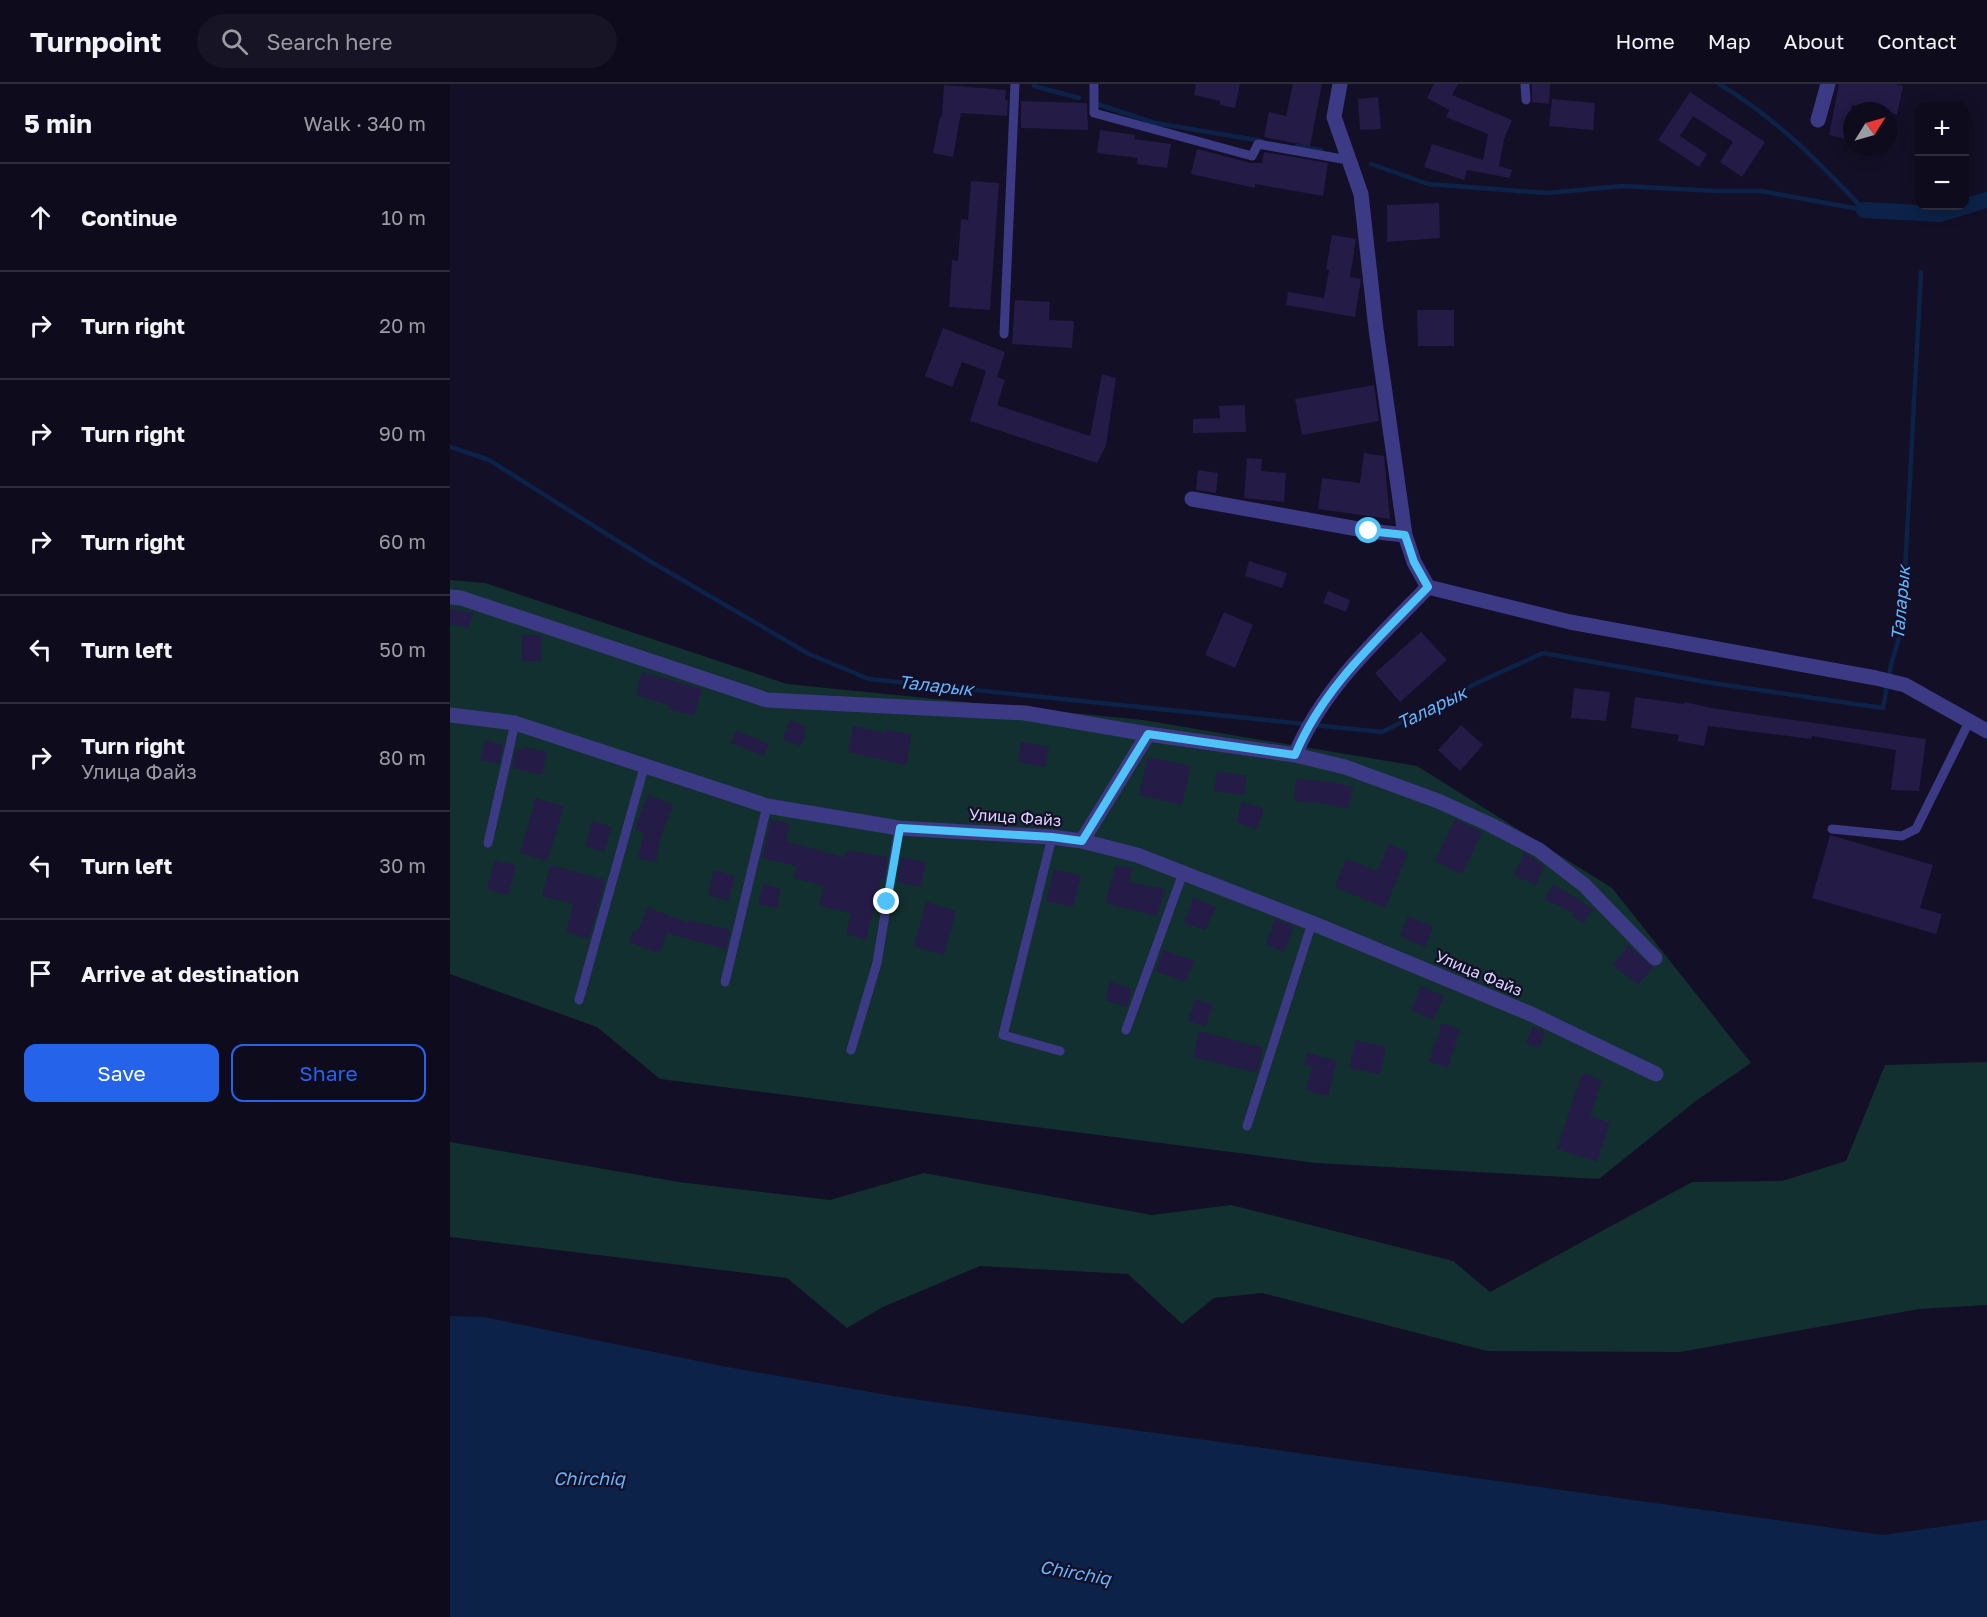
<!DOCTYPE html>
<html lang="en">
<head>
<meta charset="utf-8">
<style>
  body { margin:0; font-family:"Golos Text",sans-serif; background:#171425; color:#f1f3f6 }
  .controls { position:absolute; right:18px; top:18px; display:grid; overflow:hidden; border-radius:12px; box-shadow:0 3px 15px #0003 }
  .controls button { width:54px; height:54px; display:grid; place-items:center; padding:0; border:0; border-bottom:2px solid #2e2b3b; background:#0e0b1c; color:#f1f3f6; font:30px sans-serif }
  .compass { position:absolute; left:1393px; top:18px; width:54px; height:54px; border-radius:50%; background:#0e0b1c; box-shadow:0 3px 15px #0003; rotate:53deg }
  .stop { position:absolute; width:18px; height:18px; margin:-14px; border:4px solid #4fc3f7; border-radius:50%; background:#fff }
  .stop.end { background:#4fc3f7; border-color:#fff; box-shadow:0 2px 6px #0008 }
  .list { margin:0; padding:0; list-style:none }
  h2 { display:flex; justify-content:space-between; align-items:center; height:78px; margin:0; padding:0 24px; font-size:26px }
  h2 small { font-size:20px; font-weight:400; color:#9b9ba3 }
  .list li { display:grid; grid-template-columns:39px 1fr auto; gap:18px; align-items:center; box-sizing:border-box; height:108px; padding:0 24px; border-top:2px solid #2e2b3b }
  .list b { display:block; font-size:22px; white-space:nowrap }
  .list p { margin:0; font-size:20px; white-space:nowrap; color:#9b9ba3 }
  .list em { font-size:20px; font-style:normal; color:#9b9ba3 }
  .actions { display:flex; gap:12px; padding:18px 24px }
  .actions a { flex:1; padding:14px 0; border:2px solid #2563eb; border-radius:12px; text-align:center; font-size:21px; color:#2563eb }
  .actions .main { background:#2563eb; color:#fff }
  .icon { flex:none; width:33px; height:33px; fill:none; stroke:currentColor; stroke-width:2; stroke-linecap:round; stroke-linejoin:round }
  .map { position:relative; flex:none; width:1537px; height:1533px; overflow:hidden }
  header { display:flex; align-items:center; gap:36px; box-sizing:border-box; height:84px; padding:0 30px; background:#0e0b1c; border-bottom:2px solid #2e2b3b }
  header strong { font-size:28px }
  nav { display:flex; gap:33px; margin-inline-start:auto; font-size:21px }
  .search { width:420px; height:54px; background:#171425; display:flex; align-items:center; gap:15px; box-sizing:border-box; padding:0 21px; border-radius:33px; color:#9b9ba3; font-size:22px }
  main { display:flex }
  aside { flex:1; background:#0e0b1c }
  .map>svg:first-child { display:block }
</style>
</head>
<body>
<header>
<strong>Turnpoint</strong>
<div class="search"><svg class="icon" aria-label="search" viewBox="0 0 24 24"><circle cx="10" cy="10" r="6"/><path d="M15 15l6 6"/></svg>Search here</div>
<nav><a>Home</a><a>Map</a><a>About</a><a>Contact</a></nav>
</header>
<main>
<aside>
<h2>5 min<small>Walk · 340 m</small></h2>
<ul class="list">
<li><svg class="icon" aria-label="ahead" viewBox="0 0 24 24"><path d="M12 20V5M6 11l6-6 6 6"/></svg><div><b>Continue</b></div><em>10 m</em></li>
<li><svg class="icon" aria-label="right" viewBox="0 0 24 24"><path d="M7 20v-9h11M14 6l5 5-5 5"/></svg><div><b>Turn right</b></div><em>20 m</em></li>
<li><svg class="icon" aria-label="right" viewBox="0 0 24 24"><path d="M7 20v-9h11M14 6l5 5-5 5"/></svg><div><b>Turn right</b></div><em>90 m</em></li>
<li><svg class="icon" aria-label="right" viewBox="0 0 24 24"><path d="M7 20v-9h11M14 6l5 5-5 5"/></svg><div><b>Turn right</b></div><em>60 m</em></li>
<li><svg class="icon" aria-label="left" viewBox="0 0 24 24"><path d="M17 20v-9H6M10 6l-5 5 5 5"/></svg><div><b>Turn left</b></div><em>50 m</em></li>
<li><svg class="icon" aria-label="right" viewBox="0 0 24 24"><path d="M7 20v-9h11M14 6l5 5-5 5"/></svg><div><b>Turn right</b><p>Улица Файз</p></div><em>80 m</em></li>
<li><svg class="icon" aria-label="left" viewBox="0 0 24 24"><path d="M17 20v-9H6M10 6l-5 5 5 5"/></svg><div><b>Turn left</b></div><em>30 m</em></li>
<li><svg class="icon" aria-label="arrive" viewBox="0 0 24 24"><path d="M6 21V4h12l-3 4 3 4H6"/></svg><div><b>Arrive at destination</b></div></li>
</ul>
<div class="actions"><a class="main">Save</a><a>Share</a></div>
</aside>
<div class="map">
<svg width="1537" height="1533" viewBox="0 0 1537 1533">
  <rect width="100%" height="100%" fill="#130f26"/>
  <path fill="#12302f" d="M0,496L35,499L337,600L693,636L967,682L1162,804L1301,979L1247,1016L1149,1095L866,1079L210,995L147,943L0,890Z
    M1537,978V1221L1469,1225L1230,1268L1037,1267L812,1209L764,1214L732,1240L678,1190L530,1182L433,1223L397,1244L337,1194L0,1153V1058L229,1098L380,1116L474,1089L702,1131L781,1121L1003,1177L1040,1208L1242,1098L1332,1097L1396,1077L1435,981Z"/>
  <path fill="#0c2248" d="M0,1232L34,1233L277,1283L449,1313L1433,1451L1537,1436V1533H0Z"/>
  <g fill="none" stroke-linecap="round" stroke-linejoin="round">
    <path stroke="#0c2248" stroke-width="4.5" d="M1269,0C1325,33 1370,79 1414,126
      M584,2L629,14
      M647,20L705,39L812,57
      M847,62L871,66
      M921,80L978,100L1097,109L1173,102L1266,107H1311L1414,126
      M0,363L39,376L198,476L359,570L419,595L932,648L1029,598L1093,569L1262,599L1433,624L1441,581L1452,543L1471,188"/>
    <path stroke="#0c2248" stroke-width="16" d="M1414,126L1489,130L1537,116"/>
  </g>
  <path fill="#241b47" d="M746,0H790L785,24L770,21V17L744,11Z
    M843,0H872L860,62L814,53L819,28L836,32Z
    M984,0H1008L1002,11L1062,36L1054,55L1049,82L1062,86L1060,94L1017,86L1014,96L974,83L982,60L1033,76L1038,50L996,33L999,26L977,14Z
    M1082,0H1100L1099,20L1082,18Z
    M1389,0H1445L1453,2L1447,31L1438,27L1402,21L1395,55L1379,51Z
    M494,1L556,6L555,16H558L557,32L511,29L503,73L483,69L490,33H492Z
    M1240,8L1315,58L1292,93L1270,78L1283,58L1243,32L1230,52L1257,70L1249,83L1208,56Z
    M928,13L931,45L910,46L908,15Z
    M1102,15L1145,19L1143,46L1099,42Z
    M571,17L637,19L638,46L571,44Z
    M650,46L685,51L684,55L721,60L717,84L687,80L688,74L647,69Z
    M747,65L801,79H812L814,68L878,79L873,112L805,100V104L741,90Z
    M521,97L549,99L540,226L499,223L502,176L508,177L511,135L518,136Z
    M989,119L990,154L937,158V121Z
    M882,151L906,155L900,193L911,195L905,233L836,221L838,208L874,214L879,186L876,185Z
    M565,216L600,218L599,236L624,237L622,264L562,260Z
    M967,226H1004V262H968Z
    M493,244L555,268L547,293L555,296L547,321L640,352L652,290L666,294L656,362L647,379L520,337L536,287L512,278L502,303L475,292Z
    M924,301L929,337L852,351L845,315Z
    M795,321L796,348L743,349V335L770,334L769,322Z
    M914,369L934,372L940,435L868,425L872,394L910,399Z
    M797,374L812,375L811,387L836,389L834,418L794,414Z
    M748,386L768,389L766,409L746,406Z
    M799,477L837,489L832,504L795,492Z
    M878,507L900,516L896,528L873,519Z
    M1,525L23,529L19,544L0,540Z
    M774,528L803,541L785,584L755,571Z
    M971,548L997,576L950,618L925,589Z
    M72,551H92L91,577H72Z
    M192,588L252,605L244,632L218,625L219,621L186,611Z
    M1124,604L1160,608L1156,637L1121,634Z
    M1185,613L1234,620L1235,618L1261,624L1476,655L1469,707L1441,706L1446,666L1362,652L1361,655L1258,642L1254,662L1227,657L1229,651L1181,644Z
    M340,636L357,643L351,662L333,656Z
    M1011,641L1033,661L1010,687L988,666Z
    M403,642L436,649V646L462,650L456,681L398,668Z
    M286,647L319,660L314,672L281,659Z
    M35,656L53,661L49,680L30,676Z
    M571,658L599,663L595,683L568,678Z
    M74,663L97,668L92,691L62,684L66,664L74,666Z
    M698,673L741,682L732,721L689,711Z
    M767,687L797,692L794,711L764,707Z
    M846,695L882,698L903,703L898,725L867,718V719L844,717Z
    M198,711L223,721L210,754L206,778L188,774L194,749L185,745Z
    M86,714L114,723L97,777L70,769Z
    M792,718L814,725L807,745L786,738Z
    M321,735L340,740L336,757L395,774L396,766L437,773L434,795H431L416,856L396,850L401,830L369,821L374,802L344,794L347,782L312,774Z
    M1005,735L1032,748L1012,790L985,777Z
    M142,737L162,743L154,768L135,762Z
    M1380,751L1483,781L1470,824L1492,830L1486,850L1362,814Z
    M939,760L958,769L935,824L885,803L896,775L927,787Z
    M1074,769L1094,782L1086,801L1064,791Z
    M451,773L476,778L470,803L447,798Z
    M45,776L66,782L58,811L37,805Z
    M101,781L155,796L139,855L116,848L123,820L92,812Z
    M666,781L683,784L679,798L715,805L707,832L655,819Z
    M604,785L631,792L623,823L596,817Z
    M264,786L285,792L278,817L258,811Z
    M313,800L331,805L327,824L308,820Z
    M1103,800L1143,825L1134,839L1122,832L1124,829L1095,815Z
    M743,814L766,823L755,846L734,839Z
    M476,818L506,827L494,871L464,862Z
    M197,823L238,839L239,836L280,846L276,865L217,849L209,869L179,858L183,847L188,848Z
    M958,832L983,843L975,863L950,852Z
    M825,835L843,842L835,868L816,861Z
    M1178,861L1203,883L1188,901L1163,881Z
    M713,866L744,877L736,898L705,887Z
    M660,898L682,905L677,923L655,916Z
    M971,902L994,912L983,936L961,926Z
    M745,915L763,921L756,942L738,937Z
    M992,939L1010,945L998,984L979,977Z
    M1083,942L1095,948L1089,964L1076,959Z
    M749,947L813,964L807,989L743,973Z
    M906,956L936,963L930,990L899,984Z
    M857,969L887,977L878,1012L856,1006L862,983L854,981Z
    M1132,989L1152,996L1140,1032L1160,1039L1147,1078L1107,1065Z"/>
  <g fill="none" stroke-linecap="round" stroke-linejoin="round">
    <path stroke="#3d3a85" stroke-width="9" d="M644,0V29L802,72L808,60L898,76
      M1075,0L1076,16
      M554,250L565,0
      M1382,745L1452,752L1466,745L1520,636
      M602,753L553,951L610,967
      M38,759L65,639
      M275,898L317,722
      M129,916L195,680
      M676,946L733,789
      M401,966L427,879L449,744
      M797,1042L862,839"/>
    <path stroke="#3d3a85" stroke-width="15" d="M890,0L884,33L911,110L926,245L955,451L964,478L978,503
      M1368,36L1378,0
      M742,415L919,447L955,451
      M0,513L11,514L317,616L575,629L698,650L845,671L895,683L988,717L1039,740L1089,766L1134,801L1205,874
      M0,631L65,639L317,722L449,744L602,753L632,757L687,771L862,839L1081,930L1206,990
      M845,671C873,603 928,555 978,503L1120,538L1426,594L1455,601L1537,647
      M632,757L698,650"/>
  </g>
  <g fill="none" stroke-linecap="round" stroke-linejoin="round">
    <path stroke="#4fc3f7" stroke-width="8" d="M437,818L450,744L602,753L632,757L698,650L845,671C873,603 928,555 978,503L964,478L955,451L919,447"/>
  </g>
  <g text-anchor="middle" stroke-width="4.5" stroke-linejoin="round" paint-order="stroke">
    <g font-size="16" fill="#d9d4ff" stroke="#130f26">
      <text transform="translate(565 733) rotate(4)" y="6">Улица Файз</text>
      <text transform="translate(1029 889) rotate(23)" y="6">Улица Файз</text>
    </g>
    <g font-size="18" font-style="italic" fill="#62b6ff" stroke="#130f26">
      <text transform="translate(1451 519) rotate(-85)" y="6">Таларык</text>
      <text transform="translate(486 602) rotate(6)" y="6">Таларык</text>
      <text transform="translate(982 624) rotate(-26)" y="6">Таларык</text>
      <text x="139" y="1401">Chirchiq</text>
      <text transform="translate(625 1489) rotate(10)" y="6">Chirchiq</text>
    </g>
  </g>
</svg>
<div class="controls">
<button>+</button>
<button>−</button>
</div>
<svg class="compass" viewBox="-18 -18 36 36"><path d="M0-13l5 13h-10z" fill="#e53935"/><path d="M0 13l5-13h-10z" fill="#9b9ba3"/></svg>
<div class="stop" style="left:919px;top:447px"></div>
<div class="stop end" style="left:437px;top:818px"></div>
</div>
</main>
</body>
</html>
